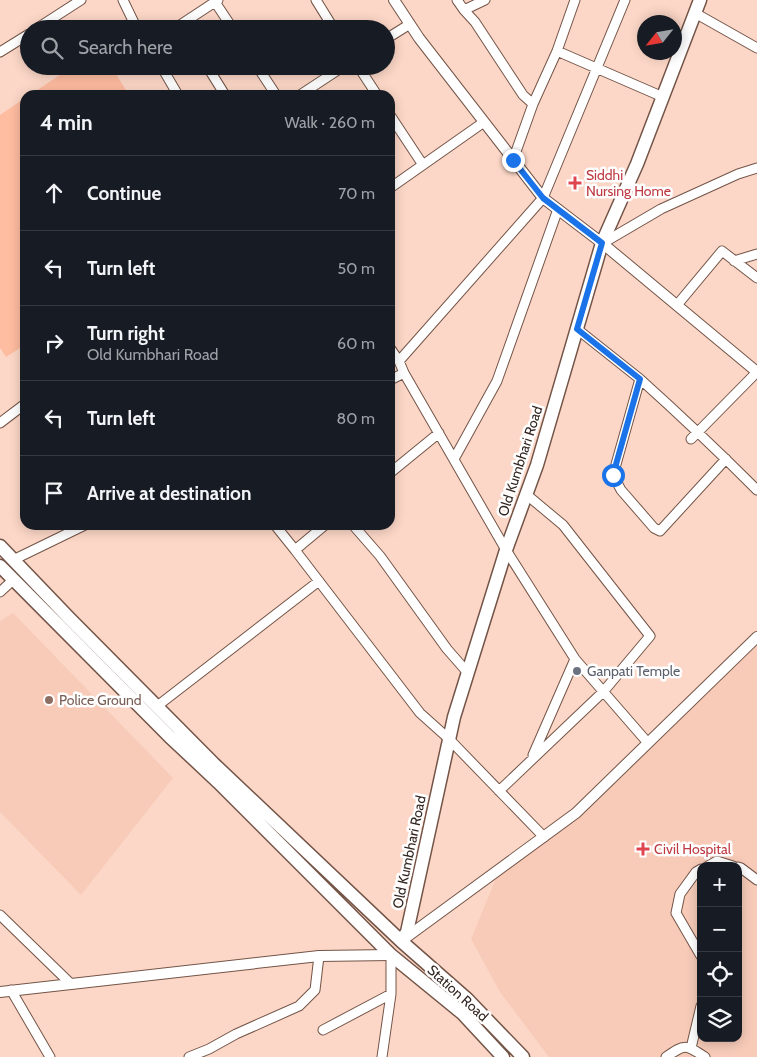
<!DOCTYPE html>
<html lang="en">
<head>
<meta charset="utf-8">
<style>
  body { margin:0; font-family:Cabin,sans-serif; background:#242831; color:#f1f3f6 }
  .controls { position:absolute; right:15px; bottom:15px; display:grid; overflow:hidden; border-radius:10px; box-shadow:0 2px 12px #0003 }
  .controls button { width:45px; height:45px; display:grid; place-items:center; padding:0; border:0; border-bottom:1px solid #363941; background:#171b24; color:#f1f3f6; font:25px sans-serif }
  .compass { position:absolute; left:637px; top:15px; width:45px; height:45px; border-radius:50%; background:#171b24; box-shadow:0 2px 12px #0003; rotate:239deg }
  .stop { position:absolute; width:15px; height:15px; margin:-11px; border:4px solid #1a73e8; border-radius:50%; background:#fff }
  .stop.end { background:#1a73e8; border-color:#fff; box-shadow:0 1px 5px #0008 }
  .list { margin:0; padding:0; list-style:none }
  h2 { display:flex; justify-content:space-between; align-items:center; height:65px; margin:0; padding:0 20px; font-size:21px }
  h2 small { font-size:16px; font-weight:400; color:#9ea1a6 }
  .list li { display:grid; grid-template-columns:32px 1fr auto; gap:15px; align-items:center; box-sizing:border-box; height:75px; padding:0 20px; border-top:1px solid #363941 }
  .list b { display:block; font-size:19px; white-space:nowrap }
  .list p { margin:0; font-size:16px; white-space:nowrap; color:#9ea1a6 }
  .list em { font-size:16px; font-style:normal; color:#9ea1a6 }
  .icon { flex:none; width:28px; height:28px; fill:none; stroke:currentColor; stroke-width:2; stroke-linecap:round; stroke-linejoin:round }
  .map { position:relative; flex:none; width:757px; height:1057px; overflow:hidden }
  .search { position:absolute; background:#171b24; box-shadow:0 2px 12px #0003; left:20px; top:20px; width:375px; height:55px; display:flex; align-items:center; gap:12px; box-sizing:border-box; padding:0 18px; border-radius:28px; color:#9ea1a6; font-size:19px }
  .panel { position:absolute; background:#171b24; box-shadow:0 2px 12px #0003; left:20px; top:90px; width:375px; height:440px; border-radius:15px }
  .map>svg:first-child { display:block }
</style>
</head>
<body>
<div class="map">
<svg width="757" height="1057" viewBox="0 0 757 1057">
  <rect width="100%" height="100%" fill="#fcd7c7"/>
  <path fill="#f7cbb8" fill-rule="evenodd" d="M13,613L173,778L81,895L0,812V621Z
    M757,637V1057H549L500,992L471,939L499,871L576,813ZM701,866H738V1038H701Z"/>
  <path fill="#febca0" d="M73,66H111L129,95H30Z
    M25,98V345L6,357L0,348V115Z"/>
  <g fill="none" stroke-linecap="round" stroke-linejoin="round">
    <defs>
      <path id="minor" d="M123,0L137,29
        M316,0L334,29
        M457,0L464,10L485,0
        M625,0L543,198L399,361L404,373L506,550L575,659L648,743
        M215,2L233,29
        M464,10L475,22L523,95L533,104
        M695,13L757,48
        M36,29L81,0
        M174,29L218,0
        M386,39L410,24
        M557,51L663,97
        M0,52L29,34
        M161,66L178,95
        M207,66L225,95
        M257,66L276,95
        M358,66L377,95
        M300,95L344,66
        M390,115L423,165
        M513,160L533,104L557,51L575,0
        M390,188L484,122
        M603,243L661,209L738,174L757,168
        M734,261L757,254
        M677,305L722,251L757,278
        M577,329L640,379
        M390,348L399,361
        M390,380L404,373
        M0,423L25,404
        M691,439L757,372
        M454,459L497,381L558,209
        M726,459L660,531L654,528L621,490L613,475L640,379C680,415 719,452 757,490
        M390,473L439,433
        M275,525L295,550
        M325,525L295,550L420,713L449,739L544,837
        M353,525L380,556L447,649L468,673
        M13,560L85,525
        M0,592L13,580
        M156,707L319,581
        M533,755L575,659
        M499,791L603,692L650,636L563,525L527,495
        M708,866L717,861L733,866
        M738,867L741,868L757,880
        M701,869L696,872L680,894L676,913L701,956
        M0,915L71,984
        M11,990L50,1057
        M323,1030L391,994
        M691,1048L701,1006
        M189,1057L209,1049L236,1034L299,1006L315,990L319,956
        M382,1057L391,994V955
        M666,1057C685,1044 685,1044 705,1057"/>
      <path id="tertiary" d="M394,0L419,38L543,198L602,243L757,372
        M404,939L576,813L757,637
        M0,992L319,956L391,955"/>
      <path id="secondary" d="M0,546L69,618L214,764L401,941L467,999L523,1057
        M0,566L170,737L218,782L391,955L462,1013L503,1057
        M401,941L407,932L454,717L506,550L537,465L602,243L637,164L700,0"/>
    </defs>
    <use href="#minor" stroke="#735447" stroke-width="11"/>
    <use href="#tertiary" stroke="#735447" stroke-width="12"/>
    <use href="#secondary" stroke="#735447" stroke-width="15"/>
    <use href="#minor" stroke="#fff" stroke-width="9"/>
    <use href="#tertiary" stroke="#fff" stroke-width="10"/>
    <use href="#secondary" stroke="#fff" stroke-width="12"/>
  </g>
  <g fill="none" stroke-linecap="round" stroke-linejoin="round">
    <path stroke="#1a73e8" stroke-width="6" d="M513,160L543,198L602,243L577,329L640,379L613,475"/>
  </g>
  <g fill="#e0444e" stroke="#fff" stroke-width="2">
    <path d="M572.5 175.5h5v5h5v5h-5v5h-5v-5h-5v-5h5z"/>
    <path d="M640.5 841.5h5v5h5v5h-5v5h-5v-5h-5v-5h5z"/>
  </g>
  <circle fill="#6b7280" stroke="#fff" stroke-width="2" cx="577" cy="671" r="5"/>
  <circle fill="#8d6e63" stroke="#fff" stroke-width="2" cx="49" cy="700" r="5"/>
  <g text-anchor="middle" stroke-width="5" stroke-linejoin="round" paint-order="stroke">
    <g font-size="14" fill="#be3a42" stroke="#fff" text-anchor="start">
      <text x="586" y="180">Siddhi<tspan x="586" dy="16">Nursing Home</tspan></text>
      <text x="654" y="854">Civil Hospital</text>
    </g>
    <g font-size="14" fill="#332620" stroke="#fff">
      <text transform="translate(520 461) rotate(-72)" y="5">Old Kumbhari Road</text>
      <text transform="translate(409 852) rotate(-78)" y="5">Old Kumbhari Road</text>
      <text transform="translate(458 993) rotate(42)" y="5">Station Road</text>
    </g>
    <g font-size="14" fill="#5b616d" stroke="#fff" text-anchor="start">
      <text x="587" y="676">Ganpati Temple</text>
    </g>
    <g font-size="14" fill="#785e54" stroke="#fff" text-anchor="start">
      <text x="59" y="705">Police Ground</text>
    </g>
  </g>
</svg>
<div class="controls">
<button>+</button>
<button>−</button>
<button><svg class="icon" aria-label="locate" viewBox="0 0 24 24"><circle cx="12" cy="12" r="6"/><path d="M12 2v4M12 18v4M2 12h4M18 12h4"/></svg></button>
<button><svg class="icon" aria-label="layers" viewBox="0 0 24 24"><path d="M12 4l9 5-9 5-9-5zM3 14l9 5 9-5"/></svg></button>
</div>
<svg class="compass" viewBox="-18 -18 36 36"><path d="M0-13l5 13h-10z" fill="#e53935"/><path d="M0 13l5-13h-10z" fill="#9ea1a6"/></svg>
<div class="stop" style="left:613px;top:475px"></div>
<div class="stop end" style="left:513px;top:160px"></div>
<div class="search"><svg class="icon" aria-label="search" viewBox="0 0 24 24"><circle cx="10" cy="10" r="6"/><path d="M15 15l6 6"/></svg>Search here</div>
<section class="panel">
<h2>4 min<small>Walk · 260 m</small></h2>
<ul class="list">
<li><svg class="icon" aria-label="ahead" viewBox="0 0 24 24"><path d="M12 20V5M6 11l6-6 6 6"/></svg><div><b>Continue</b></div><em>70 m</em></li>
<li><svg class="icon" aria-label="left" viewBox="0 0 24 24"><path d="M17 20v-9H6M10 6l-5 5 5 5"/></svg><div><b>Turn left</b></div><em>50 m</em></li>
<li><svg class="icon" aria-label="right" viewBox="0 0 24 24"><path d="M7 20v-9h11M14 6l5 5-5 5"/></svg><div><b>Turn right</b><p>Old Kumbhari Road</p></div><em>60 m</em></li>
<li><svg class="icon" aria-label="left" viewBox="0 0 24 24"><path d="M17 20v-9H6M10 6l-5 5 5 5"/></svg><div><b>Turn left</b></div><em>80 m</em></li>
<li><svg class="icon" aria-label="arrive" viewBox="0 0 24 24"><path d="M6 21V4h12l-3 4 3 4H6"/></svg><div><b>Arrive at destination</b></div></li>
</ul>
</section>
</div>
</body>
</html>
